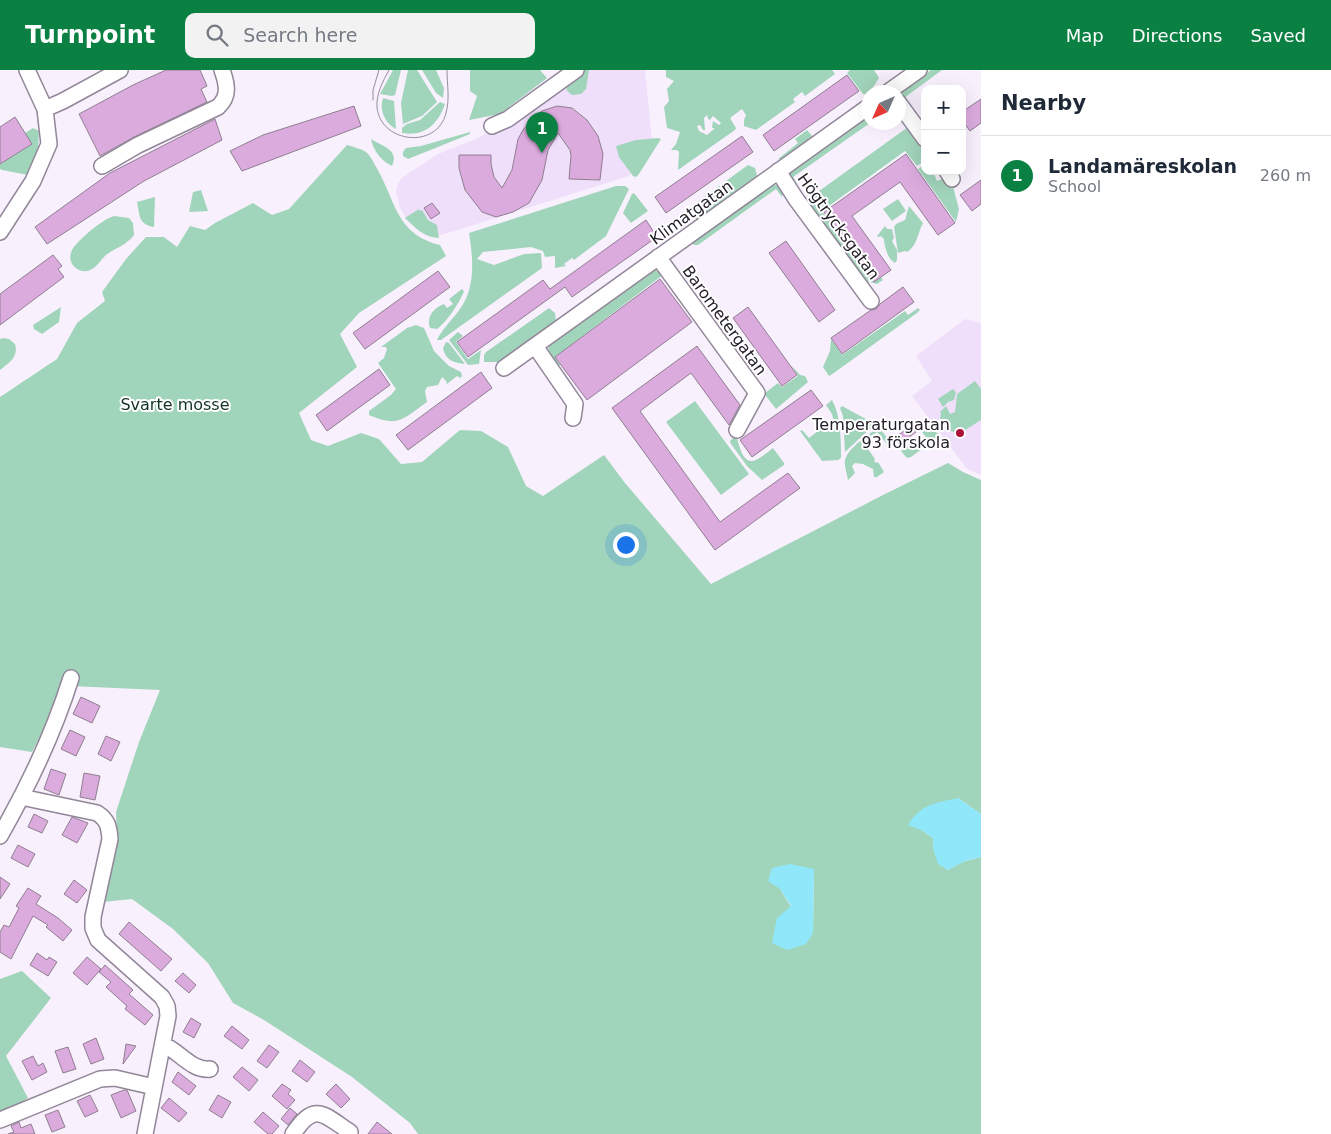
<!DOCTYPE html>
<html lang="en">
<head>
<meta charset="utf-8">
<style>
  body { margin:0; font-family:"DejaVu Sans",sans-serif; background:#f2f2f3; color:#1f2937 }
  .controls { position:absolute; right:15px; top:15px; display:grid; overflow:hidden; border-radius:10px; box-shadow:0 5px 20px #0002 }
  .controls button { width:45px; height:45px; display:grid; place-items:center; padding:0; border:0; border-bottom:1px solid #e0e1e3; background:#fff; color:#1f2937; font:25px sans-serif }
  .compass { position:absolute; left:861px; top:15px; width:45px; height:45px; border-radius:50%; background:#fff; box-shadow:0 5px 20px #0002; rotate:225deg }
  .you { position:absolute; left:625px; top:474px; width:18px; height:18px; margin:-12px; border:4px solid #fff; border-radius:50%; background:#1a73e8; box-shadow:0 0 0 8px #1a73e833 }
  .badge { display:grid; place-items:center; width:32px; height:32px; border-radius:50%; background:#0b8043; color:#fff; font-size:16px; font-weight:700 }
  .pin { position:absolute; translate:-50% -41px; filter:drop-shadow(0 1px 2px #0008) }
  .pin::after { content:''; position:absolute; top:26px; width:18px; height:15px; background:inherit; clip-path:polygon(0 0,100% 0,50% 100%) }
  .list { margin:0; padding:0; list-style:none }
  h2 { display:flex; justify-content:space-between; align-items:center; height:65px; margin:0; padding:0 20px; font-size:21px }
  h2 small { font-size:16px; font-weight:400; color:#747a83 }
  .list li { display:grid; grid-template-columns:32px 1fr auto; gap:15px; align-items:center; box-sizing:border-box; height:80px; padding:0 20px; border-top:1px solid #e0e1e3 }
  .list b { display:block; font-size:19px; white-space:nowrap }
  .list p { margin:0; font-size:16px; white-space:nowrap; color:#747a83 }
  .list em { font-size:16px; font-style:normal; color:#747a83 }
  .icon { flex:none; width:28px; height:28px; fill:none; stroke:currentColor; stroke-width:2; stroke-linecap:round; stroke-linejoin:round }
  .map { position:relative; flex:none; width:981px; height:1064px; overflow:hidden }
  header { display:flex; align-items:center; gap:30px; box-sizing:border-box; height:70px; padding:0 25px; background:#0b8043; color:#fff }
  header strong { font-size:24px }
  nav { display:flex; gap:28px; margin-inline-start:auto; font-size:18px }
  .search { width:350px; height:45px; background:#f2f2f3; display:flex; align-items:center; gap:12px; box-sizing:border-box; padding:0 18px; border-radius:10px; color:#747a83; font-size:19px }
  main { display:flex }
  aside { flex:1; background:#fff }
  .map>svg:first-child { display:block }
</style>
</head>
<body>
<header>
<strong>Turnpoint</strong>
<div class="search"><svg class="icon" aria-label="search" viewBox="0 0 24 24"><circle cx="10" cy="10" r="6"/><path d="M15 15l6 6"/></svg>Search here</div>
<nav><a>Map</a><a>Directions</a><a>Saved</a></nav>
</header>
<main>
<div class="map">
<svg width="981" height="1064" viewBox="0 0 981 1064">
  <rect width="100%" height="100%" fill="#f8f0fd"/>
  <path fill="#f0dffb" d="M580,0H645L652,71L629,106L435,167L406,148L400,138L396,121L398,113L403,107L438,84L478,68L512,48Z
    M965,249L981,253V405L967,399L912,326L932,311L916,286Z"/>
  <path fill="#a1d5bb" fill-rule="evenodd" d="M393,0H401L395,25L392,26L380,24Z
    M408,0H417L437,32L422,46L403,54L401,33Z
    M422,0H436L444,18L443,28L436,23Z
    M470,0H540L547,8L500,44L469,50L477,26L470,21Z
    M581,0H589L586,19L581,24L572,25L567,21L566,13Z
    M666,0H832L835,4L805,26L802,22L793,29L795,32L756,60L744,56V50L746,45L742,39L730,48L736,58L735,60L678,100L679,82L677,80H671L676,74L680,62L667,58L664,37L669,31L667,19L674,11L666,7ZM707,45L708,49L710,50L713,46L721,53L719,55L713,51L712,58H715L707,65L699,61L697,56L700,55L703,60H705L704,48Z
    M850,0H874L879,8L868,25L863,24L847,3Z
    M931,0H942L904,28L901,25L903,21Z
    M383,28L394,31L396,59C385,53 379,41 383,28Z
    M440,32L445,34C438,54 425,67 402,63V58L407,54L420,50Z
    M868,45L870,53L793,107L797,114L794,116L788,103Z
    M908,57L925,76V85L921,88L923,92L917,96L905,81L822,141L873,212L881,207L883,210L877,214L859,209L800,124L802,123L808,129Z
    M33,58L39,61L38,81L28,105L2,100L0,99V94L32,74L25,63Z
    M807,60L813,67L812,69L783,90L778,89L798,73L795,69Z
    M470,62V64L408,89L403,86V82L406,78L421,76Z
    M658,68L661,69L639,104L636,107L633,106L619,87L616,76L636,70Z
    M371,69C381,76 400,79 392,96C381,91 373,80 371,69Z
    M347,75C353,77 364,79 368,84C371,87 374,93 376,97C396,130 395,164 440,175L446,186L359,243L340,264L357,297L299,343L311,370L328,376L361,363L379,369L401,394L422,392L460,360L481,361L508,377L526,416L543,426L604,385L625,413L711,514L883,425L948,393L963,402L981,410V744L958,728L923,761L933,768V778L947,800L965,791L981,787V1064H418L410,1053L352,1007L264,950L233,933L208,893L173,859L132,829L103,832L117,770L116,742L139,672L160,620L70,616L58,626L46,655L32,682L0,677V327L57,289L77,253L105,231L102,222L126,189L146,167H164L177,177L190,156L205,160L215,153L253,133L272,145L289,139ZM814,799L813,863L791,837L780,819Z
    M925,94V101H936L934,104L937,111L944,108L952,113L959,139L956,152L918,99Z
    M748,95L755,98L757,105L756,109L698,151L693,145V135Z
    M775,115L779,116L783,123L782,127L776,119L698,175H694L691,173L771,116Z
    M616,116H625L629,119L606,166L574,190L572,188L564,194L566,196L555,198V186L545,187L543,181L531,177L483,182L477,189L494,195L524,184L541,183L542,198L441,270H437C442,259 453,249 460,239C476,217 473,188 469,163Z
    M201,120L208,141L189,142L193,122Z
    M634,123L648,141L631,153L623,143L632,124Z
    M155,127L154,157C138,154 140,146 137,132Z
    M898,129L906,141L892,151L883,139Z
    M909,136L923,153C917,164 918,175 907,182L905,181L898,183L894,157L896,154L905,150Z
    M419,139L420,141L422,140L428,150L437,155L439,168C425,168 415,158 405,148Z
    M114,146L129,148L133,153L134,165C127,175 115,178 106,185C101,189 98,196 92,199C81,206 67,195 71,183C73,173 104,148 114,146Z
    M885,156L887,159H892L894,168L892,171L897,180V190L895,193C888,190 884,175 884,169L881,166L878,167L877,166Z
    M655,200L664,204L555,287L560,295L558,296L547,281L550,275Z
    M462,219L464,221C460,232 447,252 437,259L430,258C426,246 434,238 444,234L447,238L453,234L449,229Z
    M61,237L59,252L42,264L34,259L33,255Z
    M549,238L555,243L556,252L500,292H484V285L486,282Z
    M918,238L920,240L917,243L831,305L829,306L823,297L830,281L831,269L842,285L905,241L908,245Z
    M416,255L424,258L434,281L449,296L461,302L462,306L460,308L457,306L447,314L446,311L442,307L438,315L427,317L425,321L427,332C403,349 399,358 369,345V341L391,325L396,319L378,293L384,288L387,279L386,277H381L407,258Z
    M458,262L463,266L456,272L468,289L481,280L479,294L468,295L449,270Z
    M3,268L9,269L15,274C19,287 9,293 0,300V269Z
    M446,272L449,273L465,294C454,293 445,290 443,278Z
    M791,295L800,305L805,306L808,312L776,339L766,326L765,323L778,313L782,317L798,306Z
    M975,311L981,319V350L959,364L951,361L940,348L941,344L940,342L946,336L950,344L955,342L957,324Z
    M953,319L956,322L954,330L948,332L943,337L938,329Z
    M832,330C841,346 841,370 841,388L838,390L822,391L800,361L802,360L809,368L827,354L834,353L832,344L826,335Z
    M695,331L749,404L721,425L666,352Z
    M842,336L875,354L845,382L843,346L840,338Z
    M916,351L930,356L940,366L933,372L930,373L915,352Z
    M879,357L890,372L887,374L877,362L863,372L875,389L874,391L876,393L878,392L884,402L877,407H874L873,399L863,394L855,393L852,396L855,403L848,410C847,404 844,396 845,390C848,378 869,364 879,357Z
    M736,365C739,373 742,396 756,390C762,387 768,382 773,378L784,393V395L762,410L747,396L731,374L730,371Z
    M921,367L927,375L911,387L907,388L901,381Z
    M22,901L51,928L6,986L28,1028L0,1046V909Z"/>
  <path fill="#8fe7f9" d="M958,728L981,744V787L965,791L948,800L938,794L933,778V768L923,761L908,755C921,734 935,733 958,728Z
    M790,794L814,799L813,863L806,874L787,880L772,873L777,848L791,836L780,819L768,811L772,798Z"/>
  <path fill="#dbabde" stroke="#8f7f90" d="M166,0H200L207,16L201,19L207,32L134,67L100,86L79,44L133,15Z
    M847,5L859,21L774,81L763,65Z
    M981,29V53L970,61L962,50V42Z
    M354,36L361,56L242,101L230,81L263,65Z
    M557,36L572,38L587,50L598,66L603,84L600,110L569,109L571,86L570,80L558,63L548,80L542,110L529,133L513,142L496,147L482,142L465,120L459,98V85H491V94L494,107L502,118L512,100L518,69L523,60L533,48L542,41Z
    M15,47L32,74L0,94V57Z
    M215,49L222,70L144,111L47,174L35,157L110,103Z
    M742,66L753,82L666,143L655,127Z
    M906,84L955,153L938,165L900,112L852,146L891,200L874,212L824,142Z
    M981,110V134L972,141L960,125Z
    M432,133L440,143L431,149L424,138Z
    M646,150L657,167L572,227L565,217L468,287L457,272L543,210L550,219Z
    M786,171L835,240L819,252L769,183Z
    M53,185L62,196L58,199L64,207L0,255V224Z
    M438,201L450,217L365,279L353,263Z
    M660,209L692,252L587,330L555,287Z
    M903,217L914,232L842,284L831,268L871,240L876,239L880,234Z
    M748,237L797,305L782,316L733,248Z
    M697,276L740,335L729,355L691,303L640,341L645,348L720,452L788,403L800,418L715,480L612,338Z
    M379,299L390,315L327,361L316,345Z
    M481,302L492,318L408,380L396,365Z
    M811,320L823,336L752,387L740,370Z
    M911,356L916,362L901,373L897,366Z
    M81,627L100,636L92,653L73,644Z
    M70,660L85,667L76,686L61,679Z
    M106,666L120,672L111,691L98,684Z
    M51,699L66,704L59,725L44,719Z
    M84,703L100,706L95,730L80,727Z
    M34,744L48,751L42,763L28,757Z
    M72,747L88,753L77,773L62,765Z
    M18,775L35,784L28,797L11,788Z
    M0,807L10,814L0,829Z
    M74,810L87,820L77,833L64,824Z
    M28,818L41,826L36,834L58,848L72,860L63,871L46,857L48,855L33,846L11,889L0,882V862L4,855L9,857L19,838L16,836Z
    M129,852L172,889L161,901L119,864Z
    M37,883L47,890L49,887L57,892L48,906L30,895Z
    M87,887L101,899L87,915L73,903Z
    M105,895L133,920L129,924L153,945L145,955L125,939L127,936L106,917L111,912L99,902Z
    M183,903L196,915L189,923L175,911Z
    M191,948L201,954L194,968L183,962Z
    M232,956L249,970L242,979L224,966Z
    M96,968L104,989L91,994L83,974Z
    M126,974L136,976L123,994Z
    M269,975L279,982L267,998L257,991Z
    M68,977L76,999L63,1003L55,981Z
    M33,986L38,996L43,993L47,1002L32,1010L22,991Z
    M300,990L315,1002L307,1012L292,1001Z
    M242,997L258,1010L249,1021L233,1007Z
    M178,1002L196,1016L189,1025L172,1012Z
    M282,1014L291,1020L288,1024L295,1030L287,1039L272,1026Z
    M336,1014L350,1029L341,1038L326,1024Z
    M124,1020H127L136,1041L121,1048L111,1025Z
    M90,1025L98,1041L85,1047L77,1031Z
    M218,1025L231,1032L222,1048L209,1040Z
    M169,1028L187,1043L179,1052L161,1038Z
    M290,1038L297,1044L288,1055L281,1049Z
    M58,1040L65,1057L52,1062L45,1045Z
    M263,1042L279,1056L272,1064H268L254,1052Z
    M19,1052L21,1058L31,1054L35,1064H8L14,1062L11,1056Z
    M377,1052L392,1064H368Z"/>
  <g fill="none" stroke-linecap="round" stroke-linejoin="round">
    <defs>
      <path id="minor" d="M888,22L919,0
        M898,32L925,69
        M45,39L63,31L120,0
        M492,56L508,49L576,0
        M102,96L138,75L218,37C230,26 227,14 222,0
        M778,101L796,129L871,231
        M947,101L952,109
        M0,162L33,111L49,74L45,39L27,0
        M658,187L757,323L737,360
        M535,276L575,334L573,348
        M504,298L868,37
        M21,727L97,743C108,750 109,757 110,769L93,847V858L98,870L162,927L167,936L168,946L145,1064
        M0,766C28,717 54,662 71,608
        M164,975C180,982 192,1001 210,999
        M0,1050L100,1009L115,1008L154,1017
        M293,1064C315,1031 323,1044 350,1062"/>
    </defs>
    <use href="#minor" stroke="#928699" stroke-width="18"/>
    <use href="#minor" stroke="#fff" stroke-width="15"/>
    <path stroke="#968f9a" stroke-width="1" d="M389,0C383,11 376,24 377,37C380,73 437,80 446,43C450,29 447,14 447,0
      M373,30V20L379,0"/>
  </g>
  <circle fill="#aa1335" stroke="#fff" stroke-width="2" cx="960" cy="363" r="5"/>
  <g text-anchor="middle" stroke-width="4" stroke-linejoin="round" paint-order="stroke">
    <g font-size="16" fill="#252028" stroke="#fff">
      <text transform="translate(691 142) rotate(-36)" y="6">Klimatgatan</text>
      <text transform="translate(839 156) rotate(54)" y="6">Högtrycksgatan</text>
      <text transform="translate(725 250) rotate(54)" y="6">Barometergatan</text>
    </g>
    <g font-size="16" fill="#113224" stroke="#fff">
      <text x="175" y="340">Svarte mosse</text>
    </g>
    <g font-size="16" fill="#252028" stroke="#fff" text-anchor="end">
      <text x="950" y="360">Temperaturgatan<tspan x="950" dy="18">93 förskola</tspan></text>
    </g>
  </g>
</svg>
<div class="controls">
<button>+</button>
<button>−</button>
</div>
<svg class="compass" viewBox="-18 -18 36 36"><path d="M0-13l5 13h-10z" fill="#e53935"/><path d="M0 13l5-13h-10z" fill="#747a83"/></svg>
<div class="you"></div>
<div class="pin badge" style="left:542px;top:83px">1</div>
</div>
<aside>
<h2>Nearby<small></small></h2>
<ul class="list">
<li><span class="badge">1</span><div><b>Landamäreskolan</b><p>School</p></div><em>260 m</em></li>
</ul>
</aside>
</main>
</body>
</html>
